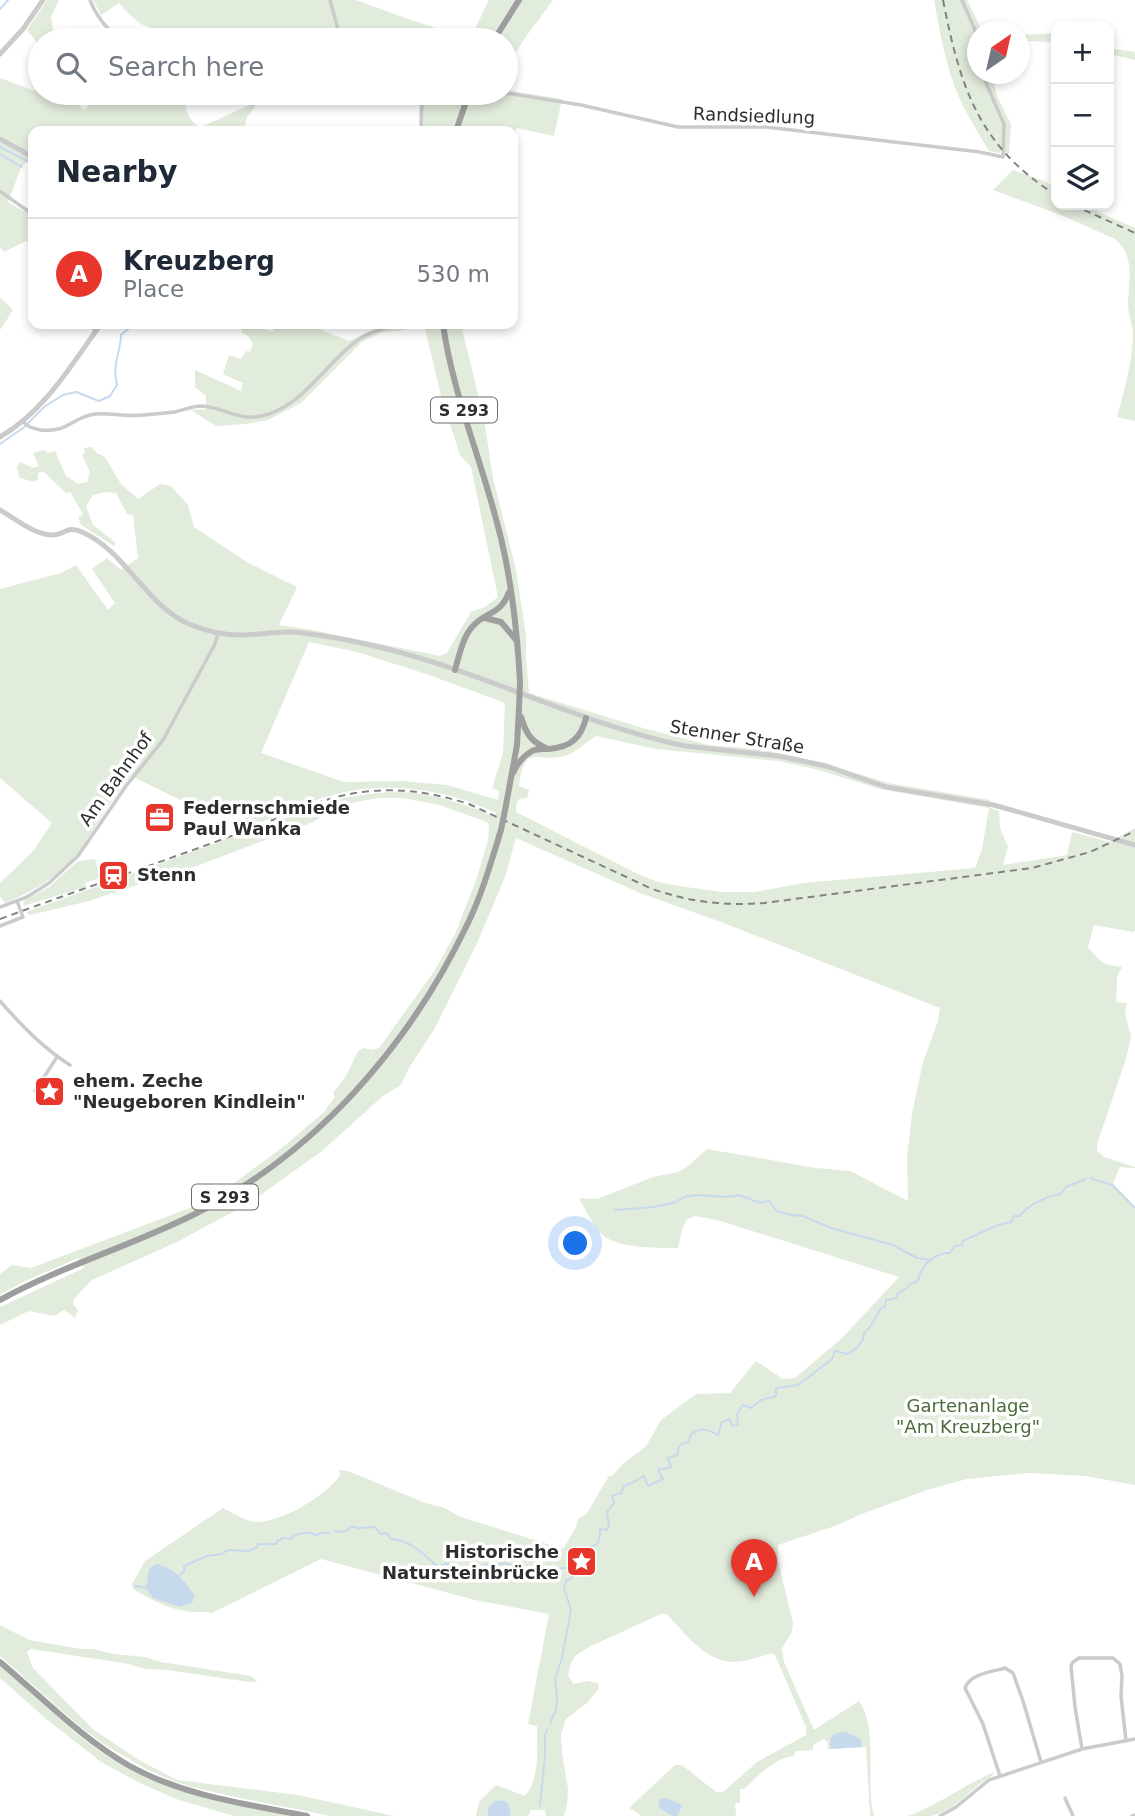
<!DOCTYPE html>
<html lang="en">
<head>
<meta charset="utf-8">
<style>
  body { margin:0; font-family:"DejaVu Sans",sans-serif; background:#f6f6f7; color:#1f2937 }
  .controls { position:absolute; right:21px; top:21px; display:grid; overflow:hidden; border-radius:14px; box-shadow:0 4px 10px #0003 }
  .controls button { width:63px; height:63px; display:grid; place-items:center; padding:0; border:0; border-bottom:2px solid #e0e1e3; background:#fff; color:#1f2937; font:35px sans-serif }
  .compass { position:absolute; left:967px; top:21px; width:63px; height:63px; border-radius:50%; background:#fff; box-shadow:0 4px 10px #0003; rotate:34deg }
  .you { position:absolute; left:576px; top:1244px; width:24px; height:24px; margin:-18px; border:5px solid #fff; border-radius:50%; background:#1a73e8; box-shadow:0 0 0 10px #1a73e833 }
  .badge { display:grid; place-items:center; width:46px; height:46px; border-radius:50%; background:#e9362c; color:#fff; font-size:23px; font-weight:700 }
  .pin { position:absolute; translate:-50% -58px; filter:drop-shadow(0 2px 4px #0008) }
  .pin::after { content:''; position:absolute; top:37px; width:24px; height:21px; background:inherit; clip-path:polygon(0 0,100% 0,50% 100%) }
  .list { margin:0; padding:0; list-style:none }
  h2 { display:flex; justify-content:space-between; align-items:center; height:91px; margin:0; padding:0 28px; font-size:30px }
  h2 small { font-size:23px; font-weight:400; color:#747a83 }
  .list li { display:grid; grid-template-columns:46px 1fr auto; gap:21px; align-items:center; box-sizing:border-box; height:112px; padding:0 28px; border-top:2px solid #e0e1e3 }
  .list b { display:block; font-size:26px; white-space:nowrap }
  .list p { margin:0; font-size:23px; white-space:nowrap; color:#747a83 }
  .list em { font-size:23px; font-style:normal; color:#747a83 }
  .icon { flex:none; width:38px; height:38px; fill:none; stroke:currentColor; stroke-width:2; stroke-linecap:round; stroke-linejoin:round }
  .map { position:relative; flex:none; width:1135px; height:1816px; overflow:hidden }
  .search { position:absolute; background:#fff; box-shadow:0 4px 10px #0003; left:28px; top:28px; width:490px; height:77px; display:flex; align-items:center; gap:18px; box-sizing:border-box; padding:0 24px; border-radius:38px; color:#747a83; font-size:26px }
  .panel { position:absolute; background:#fff; box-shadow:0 4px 10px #0003; left:28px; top:126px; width:490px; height:203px; border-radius:14px }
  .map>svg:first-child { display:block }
</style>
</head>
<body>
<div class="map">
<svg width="1135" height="1816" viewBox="0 0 1135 1816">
  <rect width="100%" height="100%" fill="#fff"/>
  <path fill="#e2ecdc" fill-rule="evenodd" d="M47,0H59L51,17L55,40H40V46L27,30Z
    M93,0H356L414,21L470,39L489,0H553L525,38L506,69V40H198L192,29C155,31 144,33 119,3L101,15Z
    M934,0H967L982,31L978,32V74H992L997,96L1011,124L1009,154L1002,150L999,153L989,151C976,129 961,106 953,82C944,56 939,27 934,0Z
    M1056,33V42L1020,41V35Z
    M1109,48L1135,52V60L1109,54Z
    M0,78L38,92L40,91V93H71L75,95V101L79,104L81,108L86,110L93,93H187C189,99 186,102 186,108C187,115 193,122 197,126H203L254,103L255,107L247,117L244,131H33V154L21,168L8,202L23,211L33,214V244L26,241L4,252L0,247Z
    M506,86L512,91L562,99L554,136L516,128L513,148V131H419L420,104L390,96L391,93H394L419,99L420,93H506Z
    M1013,170L1047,182L1056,188V205H1087L1103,214L1135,228V421L1117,417C1124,391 1132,364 1133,336C1133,325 1128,314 1128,303C1129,278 1135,256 1115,239L1061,215L993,190Z
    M0,297L13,310L1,329H0Z
    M247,324L273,332L276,324H306L349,341L381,326L382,324H404V330L380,333L362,342L301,403L268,420L246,424L216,426L191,410L206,409V396L195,387V370L241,391L243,383L223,374L229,355L241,359L246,351L250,352L253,344L248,336L241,332L244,326L246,327Z
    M424,324H461L484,419L493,478L516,570L526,635V655L529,693L643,728L709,745L767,750L827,764L888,783L990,800V808L999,811L1000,828L1008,847L1003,865L1067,855L1072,832L1110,842L1135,828V930L1133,932L1094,925L1088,947C1100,962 1103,965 1122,967L1117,977L1116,1002L1127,1003L1125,1013L1131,1037L1126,1059L1097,1144V1151L1104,1157L1135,1167V1168L1120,1167L1113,1183L1135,1207V1485L1085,1476L1027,1473L967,1479L927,1490L859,1515L838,1525L778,1545V1561L793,1623L792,1632L782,1648L784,1662L814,1730L859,1701C879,1729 865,1783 874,1816H870L866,1747L828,1749V1742L824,1739L813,1745V1750L796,1751L794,1756C776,1757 757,1777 744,1789H740V1803H735L736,1816H676L680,1811L658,1807L672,1816H642L629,1808L675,1765H682L716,1792H723L757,1762L806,1735V1727L775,1655L771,1653C759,1657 745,1662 733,1662C706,1662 683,1632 667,1614H661L591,1646L576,1655L571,1663L568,1675L573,1684L588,1681L598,1683L599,1688L587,1703L566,1719L561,1734L562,1753L568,1789L567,1804L564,1816H546L545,1810H531L528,1816H509L511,1811L497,1800L489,1806L487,1816H476L479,1802L496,1785L525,1796C540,1778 537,1748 537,1726L528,1724L549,1614L475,1600L321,1559L212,1613C204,1610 198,1613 190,1612C166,1608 153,1601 133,1589L132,1584L145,1561L223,1508C234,1513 247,1523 259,1522C283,1521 327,1495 340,1475L339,1470L348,1471L425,1503L442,1507L461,1517L563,1549L576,1527L578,1519L587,1513L609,1476H612L623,1464L646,1446L661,1420L696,1394L730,1393L756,1361L783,1379L795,1378L842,1338L899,1277L717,1220L695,1216L686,1220L682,1230L678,1248C656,1248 612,1249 599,1231C591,1221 585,1209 579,1198L597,1199L653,1177L678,1172L687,1167L707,1149L816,1168L850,1171L904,1199L908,1200L907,1158L912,1114L923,1062L938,1021L940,1008L721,922L640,893L516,838L505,877L477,943L435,1028L409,1068L401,1085L383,1096L322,1151L251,1202L177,1242L92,1280L74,1299L73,1304L78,1310L75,1318L64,1310L54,1316L29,1311L0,1325V1307L84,1268L78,1258L21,1283L0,1295V1274L12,1265L31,1268L200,1204L233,1184L283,1147L323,1113L335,1097L333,1093L346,1076L358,1051L364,1048L371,1050L379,1048L435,970L455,934L475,883L488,841L489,825L487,822L439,805L403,798H377L342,805L313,822L160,880H151L89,901L30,915L26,912L337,799C356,796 374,793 392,792C428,791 462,803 495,816L496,813C446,789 390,781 336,794C305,802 274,817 244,829L245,808L242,803L209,814L131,776L105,811L81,850C59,876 36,890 5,903L0,897V883L33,851L52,823L0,778V589L61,573L76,565L108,610L115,603L92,569L107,558L121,570L138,558L133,515L127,514L116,493L106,492L93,495L86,506L93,525L116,543L114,546L81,525L78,518L83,514L70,492L66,493L44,472L38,473V480L32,482L19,477L17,467L20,462L33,468L39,466L33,453L44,450L48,453L55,451L66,476L78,484L87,482L90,472L82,455L85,453L84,448L92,447L97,453L105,457L121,484L138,499L160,484L171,486L188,505L194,527L247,562L297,587L279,625L313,630L440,656L447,653L471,612L485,607L498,597L471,467L460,455L442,400ZM309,642L357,652L429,675L505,703L503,753L492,788L499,791L498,800L447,785L424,783L405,781L344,782L261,753ZM596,736L656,749L778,761L819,770L880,789L989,808L982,849L975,868L803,883L755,892H722L686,887L658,882L638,874L516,812V805L519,799L527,798L529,790L519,786C524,740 540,765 567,755C577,751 587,742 596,736ZM164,1565L183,1579L180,1607Z
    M95,859L100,878L85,883L86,887L23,906L24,901L49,887L78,861Z
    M0,1625L29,1640L82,1649H93L114,1654L145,1657L161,1662L251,1676L257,1681L249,1682L167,1670L145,1669L129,1664L31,1649L27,1652L33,1668L94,1730L139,1760L177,1780L298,1795L394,1816H330L240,1798L192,1787L171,1780L146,1769L105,1745L78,1725L0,1656Z
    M0,1666C37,1694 68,1731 107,1756C163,1792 226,1804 290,1816H234L176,1799L140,1783L101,1762L45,1718L0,1678Z
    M994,1772L993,1775C972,1787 955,1811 931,1816C924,1816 915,1816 908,1816C938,1805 964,1785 994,1772Z"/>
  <path fill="#c7d9ec" d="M156,1564C174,1566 186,1583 195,1596L192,1603L180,1607L153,1598L146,1588L149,1569Z
    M845,1732L861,1739L862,1747L831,1749C828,1735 833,1733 845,1732Z
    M666,1798L680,1804L682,1807L677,1816H672L658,1807L660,1799Z
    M497,1800L507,1802L511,1811L509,1816H487L489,1806Z"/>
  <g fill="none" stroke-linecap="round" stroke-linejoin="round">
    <path stroke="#c7d9ec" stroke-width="2" d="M0,9L8,0
      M0,147L33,164
      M0,154L22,167
      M0,444L23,428L44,407L63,395L76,392L99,401L110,396L117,385C112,363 120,355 121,335L134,324
      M1090,1178L1112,1185L1135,1208
      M615,1210C634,1208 656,1209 675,1202C680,1200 684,1196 690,1196C706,1193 723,1200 739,1195L760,1203L769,1201L777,1211L791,1215L803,1216L831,1228L893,1245L917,1258L930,1260
      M334,1531L340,1532L348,1530L351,1526L357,1528L375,1527L381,1534L386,1533L391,1539C411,1540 424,1555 439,1568L446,1563L456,1568V1571L460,1572L467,1568L477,1569C485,1561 495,1567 505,1563L510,1565L515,1572C525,1571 532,1574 544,1573L545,1569C556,1570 564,1567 576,1567L587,1555L589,1548L597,1544L600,1536V1529L607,1530L609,1526L607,1512L614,1503L612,1496L621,1493L624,1486L634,1482L644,1476L648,1486L663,1479L658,1470L671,1467L668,1458L677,1455C678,1447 680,1443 689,1442L691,1434C701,1427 707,1429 718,1435L722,1422L729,1419L733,1426L738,1425L737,1414L743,1405L751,1408L761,1400L776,1396V1388L798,1385L832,1359L835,1351L848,1354C856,1349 864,1343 864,1333C872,1328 876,1315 881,1308L885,1307L886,1300L897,1298L898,1293L906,1289L910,1284L917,1282C919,1279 919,1275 921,1272C926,1261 939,1252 950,1253L955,1246L962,1245L963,1241L998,1225L1011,1222L1014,1216H1020C1026,1205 1049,1196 1061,1194L1066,1187L1086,1179
      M179,1576L184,1571V1566L207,1556L222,1554L228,1550L249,1551L256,1548L258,1544H276L278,1540H281L282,1538L290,1539C298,1532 307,1531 317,1535L321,1533H330
      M135,1586L148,1588
      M550,1723L556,1710L557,1697L555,1679L562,1658L571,1610L564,1588L566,1581L572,1578L575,1568
      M540,1806L545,1756V1735L547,1730"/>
    <path stroke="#cbcbcb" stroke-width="3.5" d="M90,0C96,17 107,29 120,40
      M330,0L341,40
      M962,0L978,37
      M264,40L282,37L315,40
      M506,93L581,105L678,127H766L980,152L1003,157L1004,124L986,83L984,74
      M421,131L422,93
      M1,192L28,211L33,212
      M86,324L96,330
      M23,421C28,428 33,428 41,430C69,433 73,416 96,414C112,413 127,417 144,415C154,414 165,413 175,412C184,410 192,406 201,406C226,407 239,424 269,414C305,402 325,365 354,343C368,331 386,328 403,324
      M0,907L27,897L49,883L78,856L126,786L163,740L215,644L218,633
      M0,926L23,917L17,901
      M0,1001C21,1025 43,1048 70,1065
      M35,1091L57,1057
      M1082,1749L1075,1707L1071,1666L1073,1662L1079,1658H1113L1120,1664L1122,1676L1121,1696L1126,1741
      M1000,1776L983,1724L965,1688C970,1674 991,1672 1005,1668L1013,1673L1023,1701L1041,1762
      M1065,1798L1073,1816
      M940,1816L956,1807L989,1780L1082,1749L1135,1739
      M1132,1816L1135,1815"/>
    <path stroke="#cbcbcb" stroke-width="5" d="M0,54L23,29L43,0
      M0,139L33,157
      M0,437C45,411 71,365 101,324
      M0,510C16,519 33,534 52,535C65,535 67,525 82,532C127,552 145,605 189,624C205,631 224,635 241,635C259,635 276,631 294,632C323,635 354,641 383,648C486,673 581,724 685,746L779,756L826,766L886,787L994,805L1135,845"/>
    <path stroke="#9e9e9e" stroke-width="6" d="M494,40L519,0
      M456,131L469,93
      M443,324C452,390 479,454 496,519C511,572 517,627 520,682
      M485,618L501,622L517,641
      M455,670C459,656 463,637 472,627C487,610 500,616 509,592
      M521,717C526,733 530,741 546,748
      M513,773C517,764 523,756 532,751C538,748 543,749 549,749C571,747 581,738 586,718
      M506,805L517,745L519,708
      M0,1300C62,1266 131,1246 195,1214C316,1153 409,1046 467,925C482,895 491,862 501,830
      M0,1662C42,1697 81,1738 128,1765C183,1796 246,1804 307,1816"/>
    <path stroke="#838383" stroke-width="2" stroke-dasharray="7 5" stroke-linecap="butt" d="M943,0C960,86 978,146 1056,195
      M1073,205L1135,233
      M0,919C79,890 158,863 237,834C279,819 319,797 363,792C399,787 434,793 469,804L650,888C688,902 724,906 764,903L1032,868L1090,852L1135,831"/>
    <path stroke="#9e9e9e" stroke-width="6" d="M519,708L520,682
      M501,830L506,805"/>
  </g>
  <defs>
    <symbol id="office-square" viewBox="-11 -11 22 22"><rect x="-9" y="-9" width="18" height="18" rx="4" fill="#e9362c" stroke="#fff"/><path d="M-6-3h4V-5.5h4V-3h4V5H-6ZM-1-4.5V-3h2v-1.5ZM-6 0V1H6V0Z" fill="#fff"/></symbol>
    <symbol id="station-square" viewBox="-11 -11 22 22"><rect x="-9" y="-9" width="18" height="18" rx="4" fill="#e9362c" stroke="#fff"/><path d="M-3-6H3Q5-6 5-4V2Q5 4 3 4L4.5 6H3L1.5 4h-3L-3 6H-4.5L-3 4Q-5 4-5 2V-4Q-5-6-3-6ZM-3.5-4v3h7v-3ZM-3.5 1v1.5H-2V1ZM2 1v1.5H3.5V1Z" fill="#fff"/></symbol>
    <symbol id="sight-square" viewBox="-11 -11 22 22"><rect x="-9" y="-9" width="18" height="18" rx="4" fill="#e9362c" stroke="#fff"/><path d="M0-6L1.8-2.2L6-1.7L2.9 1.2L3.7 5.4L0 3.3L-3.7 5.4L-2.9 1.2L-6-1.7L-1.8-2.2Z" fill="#fff"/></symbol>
  </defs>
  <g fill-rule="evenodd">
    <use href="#office-square" x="142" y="800" width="35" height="35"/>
    <use href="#station-square" x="96" y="858" width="35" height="35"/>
    <use href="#sight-square" x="32" y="1074" width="35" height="35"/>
    <use href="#sight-square" x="564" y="1544" width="35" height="35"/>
  </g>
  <g text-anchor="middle" stroke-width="7" stroke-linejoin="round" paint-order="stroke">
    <g fill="#fff" stroke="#6d6d6d" stroke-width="2">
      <rect x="431" y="397.5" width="66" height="25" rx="5"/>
      <rect x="192" y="1184.5" width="66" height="25" rx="5"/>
    </g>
    <g font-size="16" font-weight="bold" fill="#2e2e2e">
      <text x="464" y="416">S 293</text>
      <text x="225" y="1203">S 293</text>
    </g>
    <g font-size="18" fill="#2e2e2e" stroke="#fff">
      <text transform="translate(754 116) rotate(2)" y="6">Randsiedlung</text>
      <text transform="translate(737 737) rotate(9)" y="6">Stenner Straße</text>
      <text transform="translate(116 779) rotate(-54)" y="6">Am Bahnhof</text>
    </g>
    <g font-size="18" font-weight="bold" fill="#2e2e2e" stroke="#fff" text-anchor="start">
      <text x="183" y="814">Federnschmiede<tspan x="183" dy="21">Paul Wanka</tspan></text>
      <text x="137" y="881">Stenn</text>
      <text x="73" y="1087">ehem. Zeche<tspan x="73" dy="21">"Neugeboren Kindlein"</tspan></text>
      <text x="559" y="1558" text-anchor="end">Historische<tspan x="559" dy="21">Natursteinbrücke</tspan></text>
    </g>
    <g font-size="18" fill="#4b6b3b" stroke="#fff">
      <text x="968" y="1412">Gartenanlage<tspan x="968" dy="21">"Am Kreuzberg"</tspan></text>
    </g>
  </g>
</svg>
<div class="controls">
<button>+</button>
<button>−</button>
<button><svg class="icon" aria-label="layers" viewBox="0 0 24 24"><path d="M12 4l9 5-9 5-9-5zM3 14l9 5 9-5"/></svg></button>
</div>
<svg class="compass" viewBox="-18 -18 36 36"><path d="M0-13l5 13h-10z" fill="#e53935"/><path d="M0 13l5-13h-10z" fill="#747a83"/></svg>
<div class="you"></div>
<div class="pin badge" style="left:754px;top:1597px">A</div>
<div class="search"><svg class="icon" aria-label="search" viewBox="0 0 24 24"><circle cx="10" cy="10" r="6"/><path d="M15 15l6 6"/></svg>Search here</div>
<section class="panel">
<h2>Nearby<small></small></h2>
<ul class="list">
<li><span class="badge">A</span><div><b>Kreuzberg</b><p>Place</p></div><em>530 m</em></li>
</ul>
</section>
</div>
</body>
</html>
